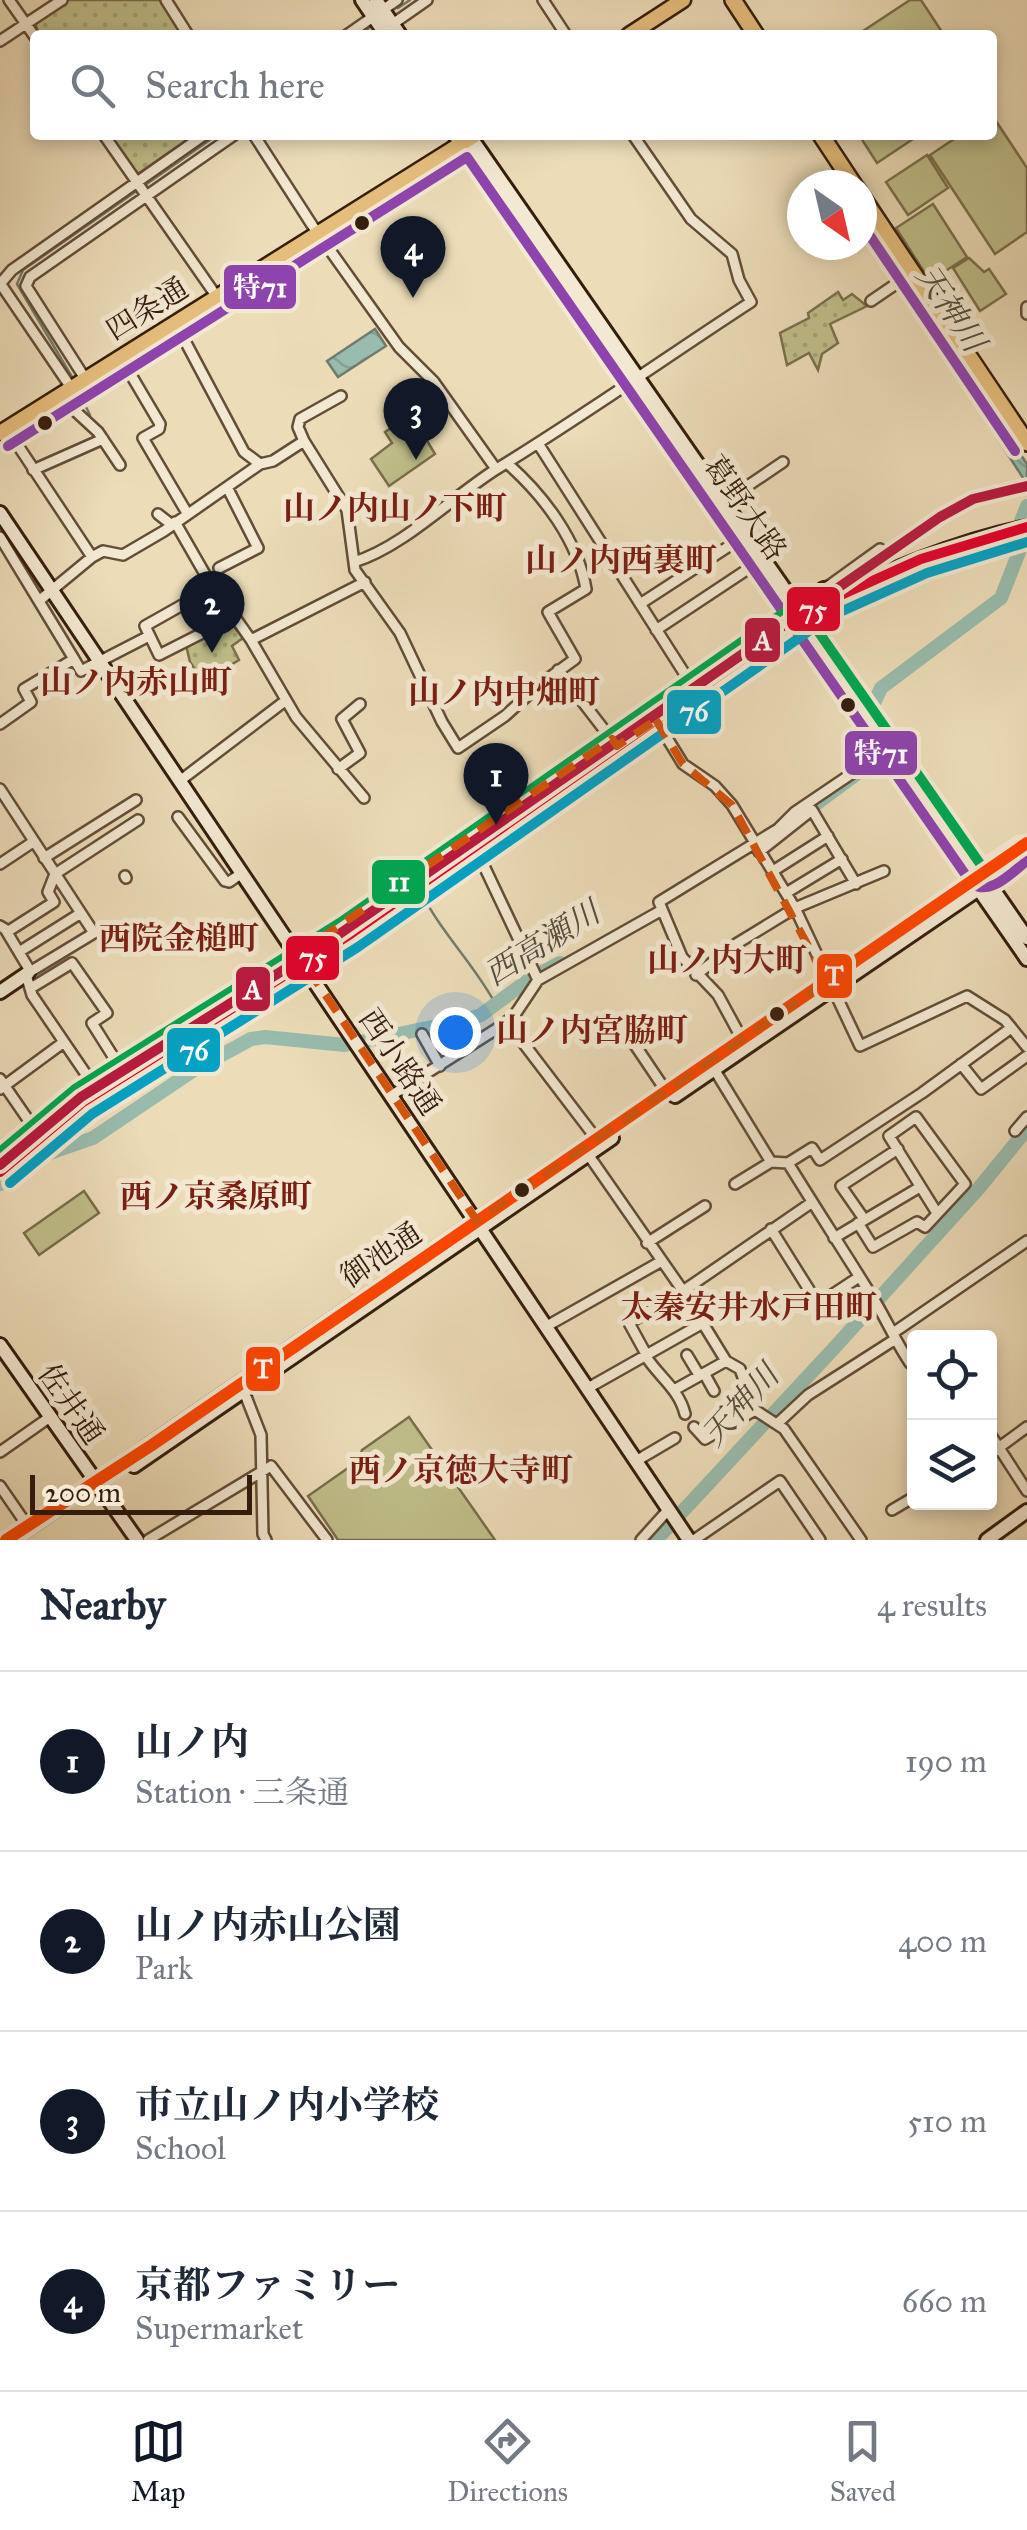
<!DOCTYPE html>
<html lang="en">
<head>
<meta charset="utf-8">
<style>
  body { margin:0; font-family:"IM FELL Great Primer","Noto Serif JP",serif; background:#f2f2f3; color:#1f2937 }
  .controls { position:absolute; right:30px; bottom:30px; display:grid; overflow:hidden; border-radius:10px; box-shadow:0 5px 15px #0003 }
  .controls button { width:90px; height:90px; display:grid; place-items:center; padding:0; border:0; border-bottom:2px solid #e0e1e3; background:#fff; color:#1f2937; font:50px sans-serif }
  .compass { position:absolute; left:787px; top:170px; width:90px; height:90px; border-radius:50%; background:#fff; box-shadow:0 5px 15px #0003; rotate:146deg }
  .scale { position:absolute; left:30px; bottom:25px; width:222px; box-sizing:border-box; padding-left:10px; border:5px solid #351d0d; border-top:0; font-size:28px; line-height:35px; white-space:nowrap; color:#351d0d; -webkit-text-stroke:8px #f3e8d1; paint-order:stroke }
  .you { position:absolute; left:455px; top:1032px; width:35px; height:35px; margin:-25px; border:8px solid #fff; border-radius:50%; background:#1a73e8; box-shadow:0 0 0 15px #1a73e833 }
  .badge { display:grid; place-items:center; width:65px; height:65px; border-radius:50%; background:#111827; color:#fff; font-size:32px; font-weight:700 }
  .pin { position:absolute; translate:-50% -82px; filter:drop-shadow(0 2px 5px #0008) }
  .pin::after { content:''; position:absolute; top:52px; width:35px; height:30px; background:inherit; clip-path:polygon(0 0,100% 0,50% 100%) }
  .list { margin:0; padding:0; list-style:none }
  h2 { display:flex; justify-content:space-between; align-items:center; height:130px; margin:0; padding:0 40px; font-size:42px }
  h2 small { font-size:32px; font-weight:400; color:#747a83 }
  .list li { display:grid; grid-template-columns:65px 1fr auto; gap:30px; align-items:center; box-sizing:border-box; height:180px; padding:0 40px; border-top:2px solid #e0e1e3 }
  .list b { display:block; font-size:38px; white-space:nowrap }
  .list p { margin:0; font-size:32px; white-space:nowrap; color:#747a83 }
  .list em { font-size:32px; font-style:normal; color:#747a83 }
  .icon { flex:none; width:55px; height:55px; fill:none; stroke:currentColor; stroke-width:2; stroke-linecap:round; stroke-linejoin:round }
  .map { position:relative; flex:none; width:1027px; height:1540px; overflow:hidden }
  .search { position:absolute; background:#fff; box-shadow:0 5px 15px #0003; left:30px; right:30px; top:30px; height:110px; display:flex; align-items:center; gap:25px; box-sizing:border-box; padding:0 35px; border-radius:10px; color:#747a83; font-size:38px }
  .sheet { height:850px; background:#fff }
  nav { display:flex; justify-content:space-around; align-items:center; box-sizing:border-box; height:140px; border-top:2px solid #e0e1e3; background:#fff; font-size:28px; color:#747a83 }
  nav a { display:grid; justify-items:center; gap:5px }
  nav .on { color:#111827 }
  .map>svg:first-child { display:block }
</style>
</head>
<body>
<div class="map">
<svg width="1027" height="1540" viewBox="0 0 1027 1540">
  <defs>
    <pattern id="park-dots" width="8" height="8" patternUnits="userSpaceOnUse" patternTransform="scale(2.5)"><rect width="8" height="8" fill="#bfbe8a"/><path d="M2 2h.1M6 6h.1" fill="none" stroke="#a5a376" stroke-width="1.8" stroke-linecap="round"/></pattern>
    <pattern id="water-waves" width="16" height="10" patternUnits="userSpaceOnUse" patternTransform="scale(2.5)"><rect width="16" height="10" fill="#99bcae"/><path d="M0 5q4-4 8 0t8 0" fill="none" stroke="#84a194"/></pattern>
  </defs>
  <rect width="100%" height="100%" fill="#ecdcb8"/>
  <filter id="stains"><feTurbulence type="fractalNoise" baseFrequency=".002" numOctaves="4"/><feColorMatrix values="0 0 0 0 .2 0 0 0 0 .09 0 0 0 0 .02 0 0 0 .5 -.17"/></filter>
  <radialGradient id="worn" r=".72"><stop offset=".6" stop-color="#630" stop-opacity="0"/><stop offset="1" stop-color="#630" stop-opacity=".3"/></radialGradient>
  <path fill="#bfbe8a" stroke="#7a6e4c" stroke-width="2.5" d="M910,0H921L944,35H857Z
    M992,115L1027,168V232L995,254L930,155L960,135H992Z
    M859,135H919L877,163Z
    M927,155L948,188L908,215L886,182Z
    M933,204L967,257L930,281L896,228Z
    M969,258L984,272L989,269L1006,294L980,311L953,268Z
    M411,414L435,454L389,486L371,459L392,443L385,432Z
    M84,1191L99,1213L39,1255L24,1233Z
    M409,1417L495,1540H338L308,1496L358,1461L362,1450Z"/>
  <path fill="url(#park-dots)" stroke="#7a6e4c" stroke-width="2.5" d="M68,0H161L183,35H39L35,22Z
    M108,135H194L139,173L133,172Z
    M838,292L843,300L852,294L867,306L830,324L838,343L822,354L818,370L809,353L787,365L780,333L809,318L808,313Z
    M231,623L243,638L232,646L239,660L214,675L205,669L198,674L190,662L186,645Z"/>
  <path fill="url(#water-waves)" stroke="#717c6e" stroke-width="2.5" d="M862,217L1027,464V484L862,230Z
    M375,329L386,346L338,377L327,361Z"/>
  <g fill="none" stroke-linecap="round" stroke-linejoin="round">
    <path stroke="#717c6e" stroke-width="2.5" d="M398,8L410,0
      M360,35L369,28
      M863,182L942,303
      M75,382L17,284L23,270L217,135
      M77,389L90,415
      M421,892C441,933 475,965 496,1005"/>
    <path stroke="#99bcae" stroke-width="14" d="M875,701L881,688L1001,598L1019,552L1021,521L1027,506
      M800,816L866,767L869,761
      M0,1184L47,1154L93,1138L194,1070L251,1039L265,1037L345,1045L466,1020L481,1015L531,978L560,963
      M656,1540L836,1346L979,1188L1027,1129"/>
    <defs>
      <path id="street" d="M9,0L35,37
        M166,0L188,35
        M543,0L566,35
        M347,35L397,0
        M377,35L427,0
        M0,41L62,0
        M104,135L217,297
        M254,135L312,225L399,347L434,382L496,469
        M0,283L72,389
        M0,284L12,270L204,135
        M871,301L912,273
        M1027,307V314
        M176,324L244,452L260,464
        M121,358L160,424L159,429L143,438L187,513
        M86,380L26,286L30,277L234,135
        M59,396L98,432L120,465
        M7,429L92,557
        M304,441L298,427L300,419L341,396
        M539,445L693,687
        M33,470L103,439
        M721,504L783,462
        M158,514L172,525
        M175,522L206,576L251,640L296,717L364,798
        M0,537L74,659L24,689L31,702L0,724
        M354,562C403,547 451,498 495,470C582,417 665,358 751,302L739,280L732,254L691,219L633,135
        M219,568L258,548L227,487
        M826,588L880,549
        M40,600L92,557L103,551L123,555L164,531L260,464L273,461L304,441L347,510L355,570L400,633L442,722L458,748L505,716L538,686L575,659L548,612L586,589C578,541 544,496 508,464
        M640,604L737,541
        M227,621L207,591L145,626L159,655L234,617
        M656,630L754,565
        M251,640L365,582
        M74,659L81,671L149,636
        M558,670L612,740
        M656,720L683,764L715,786L732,805L795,908L860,1046L967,996L1005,1020L1027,1047
        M338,769L360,753L342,719L360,704
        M181,780L285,701
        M0,789L94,933L28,973
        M178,817L225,881L229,882L242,873
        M471,848L484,866L538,980
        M759,852L812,810L856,884
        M44,858L136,800
        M0,864L33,842
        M773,871L828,836
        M125,876L126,878
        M786,893L842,859
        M0,926L5,929L29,969L27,978L32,995L94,1086
        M7,932L54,902L48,892L55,874L138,820
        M19,952L81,913
        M696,975L736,944L795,908L884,871
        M31,988L72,963L107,1013L92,1023L121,1069
        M514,1016L524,1044L598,1141
        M422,1034L440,1066
        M743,1041L718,995L682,957L659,902L778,829L795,812L860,768L861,760L880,747
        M633,1042L668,1094
        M711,1064L771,1162L788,1163L812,1148L820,1160L922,1093L1011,1028
        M961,1064L981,1089L1027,1056
        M0,1079L40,1137
        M0,1089L64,1042
        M392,1095L498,1028L514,1016L538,980L662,910
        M1015,1131L1027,1117
        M585,1150L683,1291L726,1361L740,1369L755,1410L784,1429L861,1540
        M788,1163C817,1210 847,1256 876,1303C888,1323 897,1344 910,1363H914
        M735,1184L771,1162
        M864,1219L841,1186L898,1149
        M858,1223L873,1247L917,1222L925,1227L965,1184L916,1117L889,1136L937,1213
        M771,1229L818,1304L859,1277
        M834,1238L920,1187
        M647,1243L705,1206
        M547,1326L660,1262
        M893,1333L1027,1241
        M646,1354L629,1323L683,1291L811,1203
        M645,1355C658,1376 679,1389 685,1414
        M687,1355L699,1375
        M704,1373L714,1391
        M588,1388L703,1323
        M243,1389L261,1435L263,1534L266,1540
        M674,1390L726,1361
        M778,1423L808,1395L894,1340
        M694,1427L705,1439L755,1410
        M990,1434L1027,1491
        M0,1452L50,1417
        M990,1454L1027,1427
        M636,1461L675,1438
        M0,1486L29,1528
        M892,1510L914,1497
        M148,1540L271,1466L327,1540
        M641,1540L669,1509
        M694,1540L780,1481L820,1540"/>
      <path id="secondary" d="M362,0L386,35
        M376,0L400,35
        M455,135L1027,959
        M469,135L1027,938
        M0,513L689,1540
        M0,992L28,973
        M675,1096L1027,856
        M0,1154L67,1098L357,915L824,589L850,587
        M0,1172L83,1102L349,935L821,604C885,572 956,541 1027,527
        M0,1345L137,1540
        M134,1466L612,1138
        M11,1540L1027,843
        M987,1540L1027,1511"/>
      <path id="primary" d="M629,35L683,0
        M0,433L475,135"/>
      <path id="highway" d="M733,0L756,35
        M821,135L854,185
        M862,197L1027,443"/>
    </defs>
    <use href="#street" stroke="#634d38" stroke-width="14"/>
    <use href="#secondary" stroke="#351d0d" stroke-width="18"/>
    <use href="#primary" stroke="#351d0d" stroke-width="19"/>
    <use href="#highway" stroke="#351d0d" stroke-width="20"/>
    <use href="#street" stroke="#f3e8d1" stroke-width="9"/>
    <use href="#secondary" stroke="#f3e8d1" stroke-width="12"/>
    <use href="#primary" stroke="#e6be7c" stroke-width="14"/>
    <use href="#highway" stroke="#e6be7c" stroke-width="15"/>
    <defs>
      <path id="bus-1" d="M0,1172L83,1102L349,935L821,604L921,559L1027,527
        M11,1540L1027,843"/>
      <path id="bus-2" d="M862,224L1015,451
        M8,446L467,157L972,884C991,896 1011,873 1027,861"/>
      <path id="bus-3" d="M0,1152L75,1089L341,922L789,609H799L806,614L983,868L1019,844"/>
      <path id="bus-4" d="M10,1183L92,1114L358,947L829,617L927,573L1027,542"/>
    </defs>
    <use href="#bus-1" stroke="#f3e8d1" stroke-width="18"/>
    <use href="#bus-2" stroke="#f3e8d1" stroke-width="18"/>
    <use href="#bus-3" stroke="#f3e8d1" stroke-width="18"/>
    <use href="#bus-4" stroke="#f3e8d1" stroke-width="18"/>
    <use href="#bus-1" stroke="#e4002b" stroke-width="10"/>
    <use href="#bus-2" stroke="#8e44ad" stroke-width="10"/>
    <use href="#bus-3" stroke="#00a651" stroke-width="10"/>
    <use href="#bus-4" stroke="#03a2c4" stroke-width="10"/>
    <defs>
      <path id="tram-1" d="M0,1165L81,1097L325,944L940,517L973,499L1027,486"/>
    </defs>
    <use href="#tram-1" stroke="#f3e8d1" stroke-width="18"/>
    <use href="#tram-1" stroke="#b8193f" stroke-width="10"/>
    <defs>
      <path id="metro-1" d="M6,1540L152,1445L1027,843"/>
    </defs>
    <use href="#metro-1" stroke="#f3e8d1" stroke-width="20"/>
    <use href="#metro-1" stroke="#ff4500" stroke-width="12"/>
  </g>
  <path fill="none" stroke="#d6530c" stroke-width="8" stroke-dasharray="20 12" stroke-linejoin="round" d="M656,720L683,764L732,805L827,981L477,1221L298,954L612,739L617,746Z"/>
  <g fill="#351d0d" stroke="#f3e8d1" stroke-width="4">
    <circle cx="362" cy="223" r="9"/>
    <circle cx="45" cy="423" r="9"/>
    <circle cx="848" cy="705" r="9"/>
    <circle cx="777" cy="1014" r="9"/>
    <circle cx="522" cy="1190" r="9"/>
  </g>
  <g text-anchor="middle" stroke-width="10" stroke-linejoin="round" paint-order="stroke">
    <g font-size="30" fill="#351d0d" stroke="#f3e8d1">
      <text transform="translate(147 309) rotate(-32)" y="10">四条通</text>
      <text transform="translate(745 508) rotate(55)" y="10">葛野大路</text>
      <text transform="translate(400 1062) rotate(56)" y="10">西小路通</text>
      <text transform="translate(381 1255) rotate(-34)" y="10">御池通</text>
      <text transform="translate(71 1404) rotate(55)" y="10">佐井通</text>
    </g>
    <g font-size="32" font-style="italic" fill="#534d3d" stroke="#f3e8d1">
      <text transform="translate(951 308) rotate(56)" y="11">天神川</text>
      <text transform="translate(542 943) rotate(-32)" y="11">西高瀬川</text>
      <text transform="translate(740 1405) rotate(-48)" y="11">天神川</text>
    </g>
    <g font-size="32" font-weight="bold" fill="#7a1f14" stroke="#f3e8d1">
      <text x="395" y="519">山ノ内山ノ下町</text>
      <text x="621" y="571">山ノ内西裏町</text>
      <text x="136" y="693">山ノ内赤山町</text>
      <text x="504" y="703">山ノ内中畑町</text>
      <text x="179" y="949">西院金槌町</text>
      <text x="727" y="971">山ノ内大町</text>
      <text x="592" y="1041">山ノ内宮脇町</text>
      <text x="216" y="1207">西ノ京桑原町</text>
      <text x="749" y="1318">太秦安井水戸田町</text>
      <text x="461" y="1481">西ノ京徳大寺町</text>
    </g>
  </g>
  <g stroke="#f3e8d1" stroke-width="4">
    <rect x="222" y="263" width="76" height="48" rx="10" fill="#8e44ad"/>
    <rect x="785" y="585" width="57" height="48" rx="10" fill="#e4002b"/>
    <rect x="743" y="616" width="39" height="48" rx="10" fill="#b8193f"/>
    <rect x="665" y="688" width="58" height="48" rx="10" fill="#03a2c4"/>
    <rect x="843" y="729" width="76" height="48" rx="10" fill="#8e44ad"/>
    <rect x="370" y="858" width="57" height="48" rx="10" fill="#00a651"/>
    <rect x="284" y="934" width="57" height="48" rx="10" fill="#e4002b"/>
    <rect x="815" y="952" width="39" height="48" rx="10" fill="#ff4500"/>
    <rect x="234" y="965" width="38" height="48" rx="10" fill="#b8193f"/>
    <rect x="165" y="1026" width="57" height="48" rx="10" fill="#03a2c4"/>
    <rect x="244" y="1345" width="38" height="48" rx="10" fill="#ff4500"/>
  </g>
  <g font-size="28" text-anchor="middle" font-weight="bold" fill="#fff">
    <text x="260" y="297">特71</text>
    <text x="813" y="619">75</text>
    <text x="763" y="650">A</text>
    <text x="694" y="721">76</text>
    <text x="881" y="763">特71</text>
    <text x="399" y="891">11</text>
    <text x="313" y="967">75</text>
    <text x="834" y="985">T</text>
    <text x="253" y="999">A</text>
    <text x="194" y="1060">76</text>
    <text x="263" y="1378">T</text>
  </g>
  <rect width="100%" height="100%" filter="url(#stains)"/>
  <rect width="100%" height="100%" fill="url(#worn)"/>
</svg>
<div class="controls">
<button><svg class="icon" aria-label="locate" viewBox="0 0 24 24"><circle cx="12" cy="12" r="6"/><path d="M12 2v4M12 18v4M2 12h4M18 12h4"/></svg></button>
<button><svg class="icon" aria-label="layers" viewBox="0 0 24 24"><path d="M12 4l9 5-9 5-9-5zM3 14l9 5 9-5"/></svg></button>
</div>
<svg class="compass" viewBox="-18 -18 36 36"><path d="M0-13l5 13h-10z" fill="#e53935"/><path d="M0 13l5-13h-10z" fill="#747a83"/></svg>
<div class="scale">200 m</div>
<div class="you"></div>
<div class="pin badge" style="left:496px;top:825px">1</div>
<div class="pin badge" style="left:212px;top:653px">2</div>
<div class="pin badge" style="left:416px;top:460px">3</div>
<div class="pin badge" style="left:413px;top:298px">4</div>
<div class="search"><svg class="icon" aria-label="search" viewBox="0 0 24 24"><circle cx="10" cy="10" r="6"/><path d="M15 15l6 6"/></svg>Search here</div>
</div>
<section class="sheet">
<h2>Nearby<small>4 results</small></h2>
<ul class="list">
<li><span class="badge">1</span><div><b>山ノ内</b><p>Station · 三条通</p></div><em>190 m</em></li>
<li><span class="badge">2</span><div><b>山ノ内赤山公園</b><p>Park</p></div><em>400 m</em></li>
<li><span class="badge">3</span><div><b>市立山ノ内小学校</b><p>School</p></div><em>510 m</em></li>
<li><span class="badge">4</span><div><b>京都ファミリー</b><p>Supermarket</p></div><em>660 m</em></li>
</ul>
</section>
<nav>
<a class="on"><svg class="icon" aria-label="map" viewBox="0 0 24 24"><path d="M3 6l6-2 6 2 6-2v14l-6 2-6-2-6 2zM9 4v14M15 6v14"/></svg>Map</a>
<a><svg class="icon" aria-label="directions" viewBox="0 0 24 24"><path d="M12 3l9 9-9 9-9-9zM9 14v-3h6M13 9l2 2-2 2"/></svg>Directions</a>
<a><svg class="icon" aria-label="saved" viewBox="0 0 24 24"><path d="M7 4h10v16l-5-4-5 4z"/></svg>Saved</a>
</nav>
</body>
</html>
